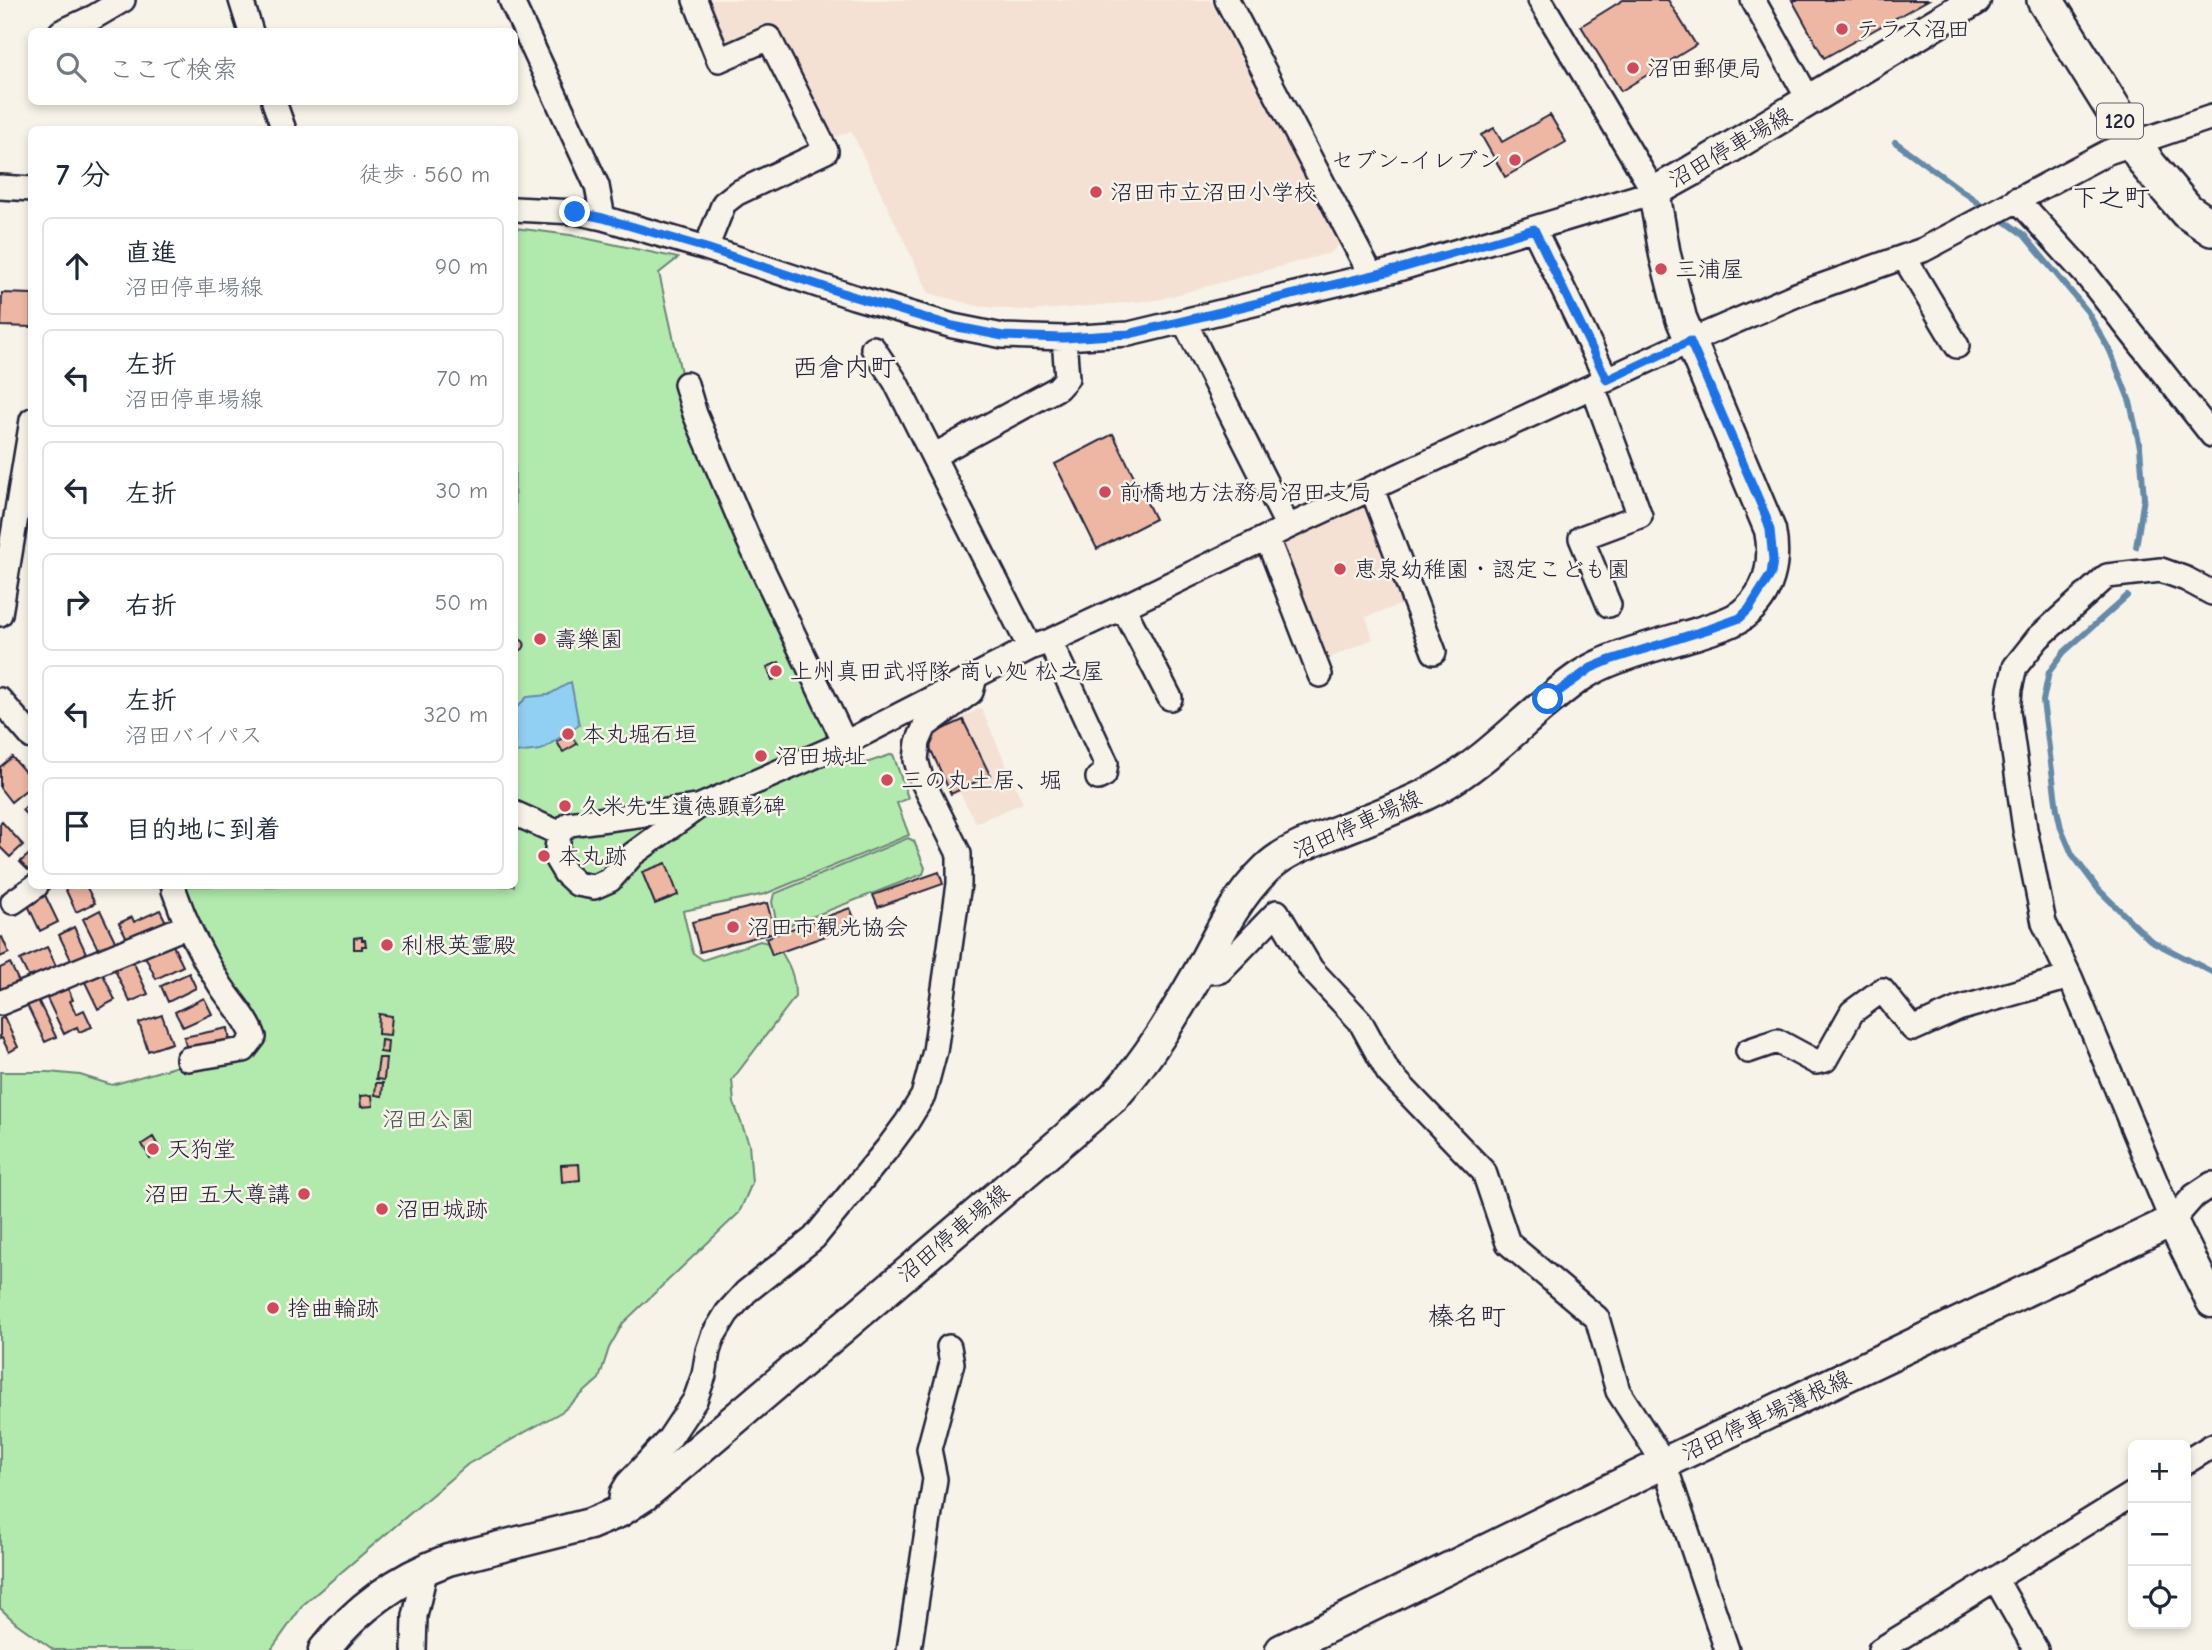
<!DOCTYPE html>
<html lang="ja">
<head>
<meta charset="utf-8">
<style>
  body { margin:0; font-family:"Comic Neue","Klee One",sans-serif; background:#f2f2f3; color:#1f2937 }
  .controls { position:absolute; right:21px; bottom:21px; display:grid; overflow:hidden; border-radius:10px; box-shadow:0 4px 10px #0003 }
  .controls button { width:63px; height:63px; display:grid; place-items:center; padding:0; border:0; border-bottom:2px solid #e0e1e3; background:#fff; color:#1f2937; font:35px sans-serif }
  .stop { position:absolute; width:21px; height:21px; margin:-16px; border:5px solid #1a73e8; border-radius:50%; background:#fff }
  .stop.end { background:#1a73e8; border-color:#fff; box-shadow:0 2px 7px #0008 }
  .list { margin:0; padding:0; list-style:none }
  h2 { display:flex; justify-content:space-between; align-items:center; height:91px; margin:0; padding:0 28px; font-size:30px }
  h2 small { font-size:23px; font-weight:400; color:#747a83 }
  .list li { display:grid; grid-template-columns:46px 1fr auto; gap:21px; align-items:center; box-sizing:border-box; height:98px; margin:0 14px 14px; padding:0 14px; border:2px solid #e0e1e3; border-radius:10px }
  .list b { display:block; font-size:26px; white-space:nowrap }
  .list p { margin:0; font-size:23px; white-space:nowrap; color:#747a83 }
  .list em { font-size:23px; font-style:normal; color:#747a83 }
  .icon { flex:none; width:38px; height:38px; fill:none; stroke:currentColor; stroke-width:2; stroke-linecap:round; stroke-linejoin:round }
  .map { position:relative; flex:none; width:2212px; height:1650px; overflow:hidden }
  .search { position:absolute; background:#fff; box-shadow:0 4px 10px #0003; left:28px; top:28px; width:490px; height:77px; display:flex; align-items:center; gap:18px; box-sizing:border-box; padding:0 24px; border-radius:10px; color:#747a83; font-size:26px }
  .panel { position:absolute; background:#fff; box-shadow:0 4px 10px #0003; left:28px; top:126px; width:490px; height:763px; border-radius:10px }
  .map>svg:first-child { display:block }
</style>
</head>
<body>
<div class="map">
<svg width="2212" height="1650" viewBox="0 0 2212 1650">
  <rect width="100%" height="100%" fill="#f7f3e8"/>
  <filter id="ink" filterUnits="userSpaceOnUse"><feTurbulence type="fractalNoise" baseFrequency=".0143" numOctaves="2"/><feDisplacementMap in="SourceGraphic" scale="14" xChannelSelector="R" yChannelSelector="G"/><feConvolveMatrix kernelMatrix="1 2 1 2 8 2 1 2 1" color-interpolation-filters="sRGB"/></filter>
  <g filter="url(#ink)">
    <path fill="#f4e1d4" d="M704,0H1210L1340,244L1330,253L1157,300L1032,311L977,306L929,293L851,131L828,140L773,28L724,48Z
      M1368,490L1414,600L1366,617L1373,639L1316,664L1267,538Z
      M981,708L1023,803L976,823L960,793L950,796L923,737Z"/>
    <path fill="#b2eaae" stroke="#6a8674" stroke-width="2" d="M515,228L570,235L678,258L659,273L683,382L828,720L825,744L833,762L860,765L893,754L908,798L897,803L909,835L765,894L683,911L693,953L703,960L760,941L777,945C789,964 795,974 795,997L732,1080L734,1103L749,1144L752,1183L739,1213L623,1323L609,1348L599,1379L563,1411L468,1464L303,1605L271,1650H54L16,1623L0,1608V1072H48L80,1075L112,1085L181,1065L245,1054L243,1019L159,886H514Z
      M908,838L914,841L925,868L923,874L783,928L777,924L772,902L774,894Z"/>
    <path fill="#92d0f3" stroke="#658aa9" stroke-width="2" d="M571,682L579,725L541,750L515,753V709L527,697L548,695Z"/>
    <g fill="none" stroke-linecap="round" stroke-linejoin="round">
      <path stroke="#658aa9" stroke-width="6" d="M1895,142L1987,209
        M1999,217L2024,235L2087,311L2110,351L2130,402L2140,447L2144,498L2136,547
        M2127,596L2064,652L2049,672L2043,701L2057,810L2061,828L2072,854L2098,889L2150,940L2212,972"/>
    </g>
    <path fill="#eeb7a4" stroke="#22223b" stroke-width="2" d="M1623,0H1668L1696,45L1621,91L1581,26Z
      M1792,0H1928L1824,58Z
      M1550,115L1566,142L1505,177L1481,135L1494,128L1502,142Z
      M2,293L32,294V327L1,326Z
      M1113,434L1155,519L1097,549L1055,464Z
      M513.5 645a5.5 5.5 0 1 1 11 0a5.5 5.5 0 1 1-11 0Z
      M779,662L784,676L772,680L767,667Z
      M963,720L990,775L951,794L925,737Z
      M570,734L577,744L563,752L557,742Z
      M12,757L32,780V785L11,802L0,788V767Z
      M32,801V821L22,810Z
      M2,822L23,845L10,857L0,847V824Z
      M32,852V868L28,870L20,862Z
      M666,863L678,895L655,904L642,872Z
      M939,872L943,884L878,907L873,895Z
      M64,886H86L95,903L76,912Z
      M44,893L58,922L40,931L26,901Z
      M767,903L775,932L700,952L692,922Z
      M850,908L857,925L772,955L766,938Z
      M100,910L117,945L100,953L83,919Z
      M160,910L167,924L129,942L119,923L132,917L134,922Z
      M74,927L87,955L72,962L59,935Z
      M2,937L9,953L0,957V938Z
      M362,937V940H365L366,946H362V949H354V938Z
      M171,941L183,966L156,979L144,954Z
      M47,947L58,970L31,982L20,960Z
      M131,957L148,994L130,1002L113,966Z
      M10,963L19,982L0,992V968Z
      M102,972L115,1000L98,1009L84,980Z
      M189,973L196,988L168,1002L161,986Z
      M65,982L73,1000L70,1001L76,1014L84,1010L92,1027L79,1032L77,1027L64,1034L44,992Z
      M37,998L56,1037L45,1042L26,1003Z
      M204,998L212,1014L183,1027L175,1012Z
      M379,1014L392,1016L390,1035L378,1034Z
      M162,1015L172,1043L148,1051L139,1023Z
      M4,1017L18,1047L9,1052L2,1038L0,1039V1019Z
      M228,1028L230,1042L187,1051L184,1037Z
      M381,1040L388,1041L387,1053L380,1052Z
      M379,1058H386L384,1080L376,1079Z
      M376,1083H383L382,1096L375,1095Z
      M372,1095L373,1106L361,1107L360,1096Z
      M153,1137L161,1151L150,1158L142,1144Z
      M579,1164L580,1180L562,1182L561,1165Z"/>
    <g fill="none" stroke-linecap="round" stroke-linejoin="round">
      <defs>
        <path id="minor" d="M241,0L251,32
          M511,0L597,186L603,218
          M695,0L719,60L769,38L826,151L737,193L724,203L706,248
          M1227,0L1371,275
          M1753,0L1809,100
          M61,32L94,17L123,0
          M274,102L284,130
          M0,187L32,189
          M2017,199L2087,276L2212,435
          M514,209L575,212L603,218L706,248L854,297L953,326L1003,336L1064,338L1129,334L1395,270L1654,192L1540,0
          M1534,229L1607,380
          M1904,257L1957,346
          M1184,321L1288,527
          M873,348L895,381L1030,648
          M686,384L695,414L749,541L845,743
          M1593,387L1640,516L1581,538L1609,605
          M933,456L1058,388L1067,378L1064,338
          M1372,489L1434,652
          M1267,538L1320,675
          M2212,593L2186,579L2161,570L2107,576L2038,638L2015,667L2010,689L2008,711L2025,829L2044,923L2070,977L2172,1221L2194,1196L2212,1184
          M1123,607L1170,698
          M0,614L32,420
          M1050,641L1106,763L1104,775L1098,778
          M0,700L32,737
          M698,807L569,824L559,833L556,858L565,873L577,884L594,887L610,880L633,854L698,807L845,743L1030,648L1050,641L1123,607L1288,527L1690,341L1796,295L1923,250L2108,152L2212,117
          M514,813L559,833
          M174,890C185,923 200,953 219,983C230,1001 247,1017 254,1037L244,1050L188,1059
          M13,902L36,886
          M1198,973L1220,971L1277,912L1311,969L1360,1021L1388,1072L1484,1172L1508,1243L1597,1318L1618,1391L1664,1463L1727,1650
          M0,1003L187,926
          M1748,1051L1777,1041L1816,1062L1825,1060L1852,1012L1882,990L1913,1029L1958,1009L2070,977
          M2186,1462L2212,1446
          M619,1512L622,1493L628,1483L669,1439L695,1400L704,1375L708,1351L713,1336L727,1313L746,1292L814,1238L887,1149L907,1122L923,1096L935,1051L959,884V854L921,778L916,760L918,742L925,726L971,692L974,681
          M1996,1580L2036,1650
          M414,1650L415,1616L426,1568
          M909,1650L935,1479L929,1449L952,1363L949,1347
          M1880,1650L2133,1494"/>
        <path id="major" d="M324,1650C356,1609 399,1578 448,1560L590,1524L619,1512L645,1495L669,1475L1114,1097C1148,1059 1175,1014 1200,970C1219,934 1236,898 1266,869C1283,852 1310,842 1331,834C1367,819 1404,807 1438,788C1491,759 1530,711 1579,677C1609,656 1662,644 1698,633C1712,628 1730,624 1742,615C1770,594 1776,562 1770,530L1681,318L1665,255L1654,192L1690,172L1975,0
          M1281,1650L1664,1463L2172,1221L2212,1302"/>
        <path id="highway" d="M2045,0L2148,165L2187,211L2212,228"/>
      </defs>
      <use href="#minor" stroke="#22223b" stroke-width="28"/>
      <use href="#major" stroke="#22223b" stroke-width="35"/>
      <use href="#highway" stroke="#22223b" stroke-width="40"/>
      <use href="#minor" stroke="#f7f3e8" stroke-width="23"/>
      <use href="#major" stroke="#f7f3e8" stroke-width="30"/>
      <use href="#highway" stroke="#f7f3e8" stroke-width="35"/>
    </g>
  </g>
  <g fill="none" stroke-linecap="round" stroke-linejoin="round" filter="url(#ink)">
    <path stroke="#1a73e8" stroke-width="9" d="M575,212L603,218L706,248L855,297L953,326L1003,336L1064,338L1129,334L1395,270L1534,229L1607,380L1690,341L1765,514L1770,530L1773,560L1771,574L1749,609L1740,618L1712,628L1610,660L1591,668L1548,699"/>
  </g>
  <g fill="#d1495b" stroke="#f7f3e8" stroke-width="2.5">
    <circle cx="1842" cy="29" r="7"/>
    <circle cx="1633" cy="68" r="7"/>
    <circle cx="1515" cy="160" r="7"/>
    <circle cx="1096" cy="192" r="7"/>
    <circle cx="1661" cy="269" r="7"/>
    <circle cx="1105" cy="492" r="7"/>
    <circle cx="1340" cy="569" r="7"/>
    <circle cx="540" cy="639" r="7"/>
    <circle cx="776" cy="671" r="7"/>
    <circle cx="568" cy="734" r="7"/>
    <circle cx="761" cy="756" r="7"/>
    <circle cx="887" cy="780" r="7"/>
    <circle cx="565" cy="806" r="7"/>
    <circle cx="544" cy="856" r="7"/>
    <circle cx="733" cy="927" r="7"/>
    <circle cx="387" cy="945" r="7"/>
    <circle cx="153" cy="1149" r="7"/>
    <circle cx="304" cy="1194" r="7"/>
    <circle cx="382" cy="1209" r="7"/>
    <circle cx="273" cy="1308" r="7"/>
  </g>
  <g text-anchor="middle" stroke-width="5" stroke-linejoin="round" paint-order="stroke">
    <rect fill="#f7f3e8" stroke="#62616f" stroke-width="2" x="2097" y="103.5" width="46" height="35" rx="5"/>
    <g font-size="21" font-weight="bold" fill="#22223b">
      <text x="2120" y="128">120</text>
    </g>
    <g font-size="23" fill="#22223b" stroke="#f7f3e8" text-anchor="start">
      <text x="1856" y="37">テラス沼田</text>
      <text x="1647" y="76">沼田郵便局</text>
      <text x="1501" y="168" text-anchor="end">セブン-イレブン</text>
      <text x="1110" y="200">沼田市立沼田小学校</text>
      <text x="1675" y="277">三浦屋</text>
      <text x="1119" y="500">前橋地方法務局沼田支局</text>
      <text x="1354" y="577">恵泉幼稚園・認定こども園</text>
      <text x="554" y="647">壽樂園</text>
      <text x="790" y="679">上州真田武将隊 商い処 松之屋</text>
      <text x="582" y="742">本丸堀石垣</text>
      <text x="775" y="764">沼田城址</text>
      <text x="901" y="788">三の丸土居、堀</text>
      <text x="579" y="814">久米先生遺徳顕彰碑</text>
      <text x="558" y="864">本丸跡</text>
      <text x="747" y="935">沼田市観光協会</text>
      <text x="401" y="953">利根英霊殿</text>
      <text x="167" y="1157">天狗堂</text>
      <text x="290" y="1202" text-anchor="end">沼田 五大尊講</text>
      <text x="396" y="1217">沼田城跡</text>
      <text x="287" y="1316">捨曲輪跡</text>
    </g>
    <g font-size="23" fill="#22223b" stroke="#f7f3e8">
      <text transform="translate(1730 147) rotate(-30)" y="8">沼田停車場線</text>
      <text transform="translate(1357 824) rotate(-24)" y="8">沼田停車場線</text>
      <text transform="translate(953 1233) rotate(-40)" y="8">沼田停車場線</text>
      <text transform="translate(1766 1415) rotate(-25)" y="8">沼田停車場薄根線</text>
    </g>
    <g font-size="23" fill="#465458" stroke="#f7f3e8">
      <text x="428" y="1127">沼田公園</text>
    </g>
    <g font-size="26" fill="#22223b" stroke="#f7f3e8">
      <text x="2111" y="206">下之町</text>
      <text x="844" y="376">西倉内町</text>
      <text x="1467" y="1325">榛名町</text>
    </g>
  </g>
</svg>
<div class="controls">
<button>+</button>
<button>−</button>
<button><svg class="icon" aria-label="locate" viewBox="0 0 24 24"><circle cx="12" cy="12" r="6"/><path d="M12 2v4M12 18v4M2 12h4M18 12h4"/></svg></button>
</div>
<div class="stop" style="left:1548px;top:699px"></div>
<div class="stop end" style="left:575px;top:212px"></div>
<div class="search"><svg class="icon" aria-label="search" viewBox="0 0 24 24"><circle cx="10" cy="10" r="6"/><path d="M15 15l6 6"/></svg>ここで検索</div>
<section class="panel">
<h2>7 分<small>徒歩 · 560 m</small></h2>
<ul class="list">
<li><svg class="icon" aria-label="ahead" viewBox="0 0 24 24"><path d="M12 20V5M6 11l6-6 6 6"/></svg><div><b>直進</b><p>沼田停車場線</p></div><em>90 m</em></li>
<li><svg class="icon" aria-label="left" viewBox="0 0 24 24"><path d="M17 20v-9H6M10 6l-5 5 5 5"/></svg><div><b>左折</b><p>沼田停車場線</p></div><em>70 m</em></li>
<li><svg class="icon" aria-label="left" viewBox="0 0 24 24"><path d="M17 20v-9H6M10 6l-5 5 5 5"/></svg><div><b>左折</b></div><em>30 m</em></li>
<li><svg class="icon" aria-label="right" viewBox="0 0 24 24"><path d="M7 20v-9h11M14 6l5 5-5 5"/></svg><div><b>右折</b></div><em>50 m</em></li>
<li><svg class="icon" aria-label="left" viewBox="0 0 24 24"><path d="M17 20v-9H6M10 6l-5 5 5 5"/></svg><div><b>左折</b><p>沼田バイパス</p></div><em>320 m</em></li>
<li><svg class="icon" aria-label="arrive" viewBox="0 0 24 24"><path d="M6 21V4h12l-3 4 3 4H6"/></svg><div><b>目的地に到着</b></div></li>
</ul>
</section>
</div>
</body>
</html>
